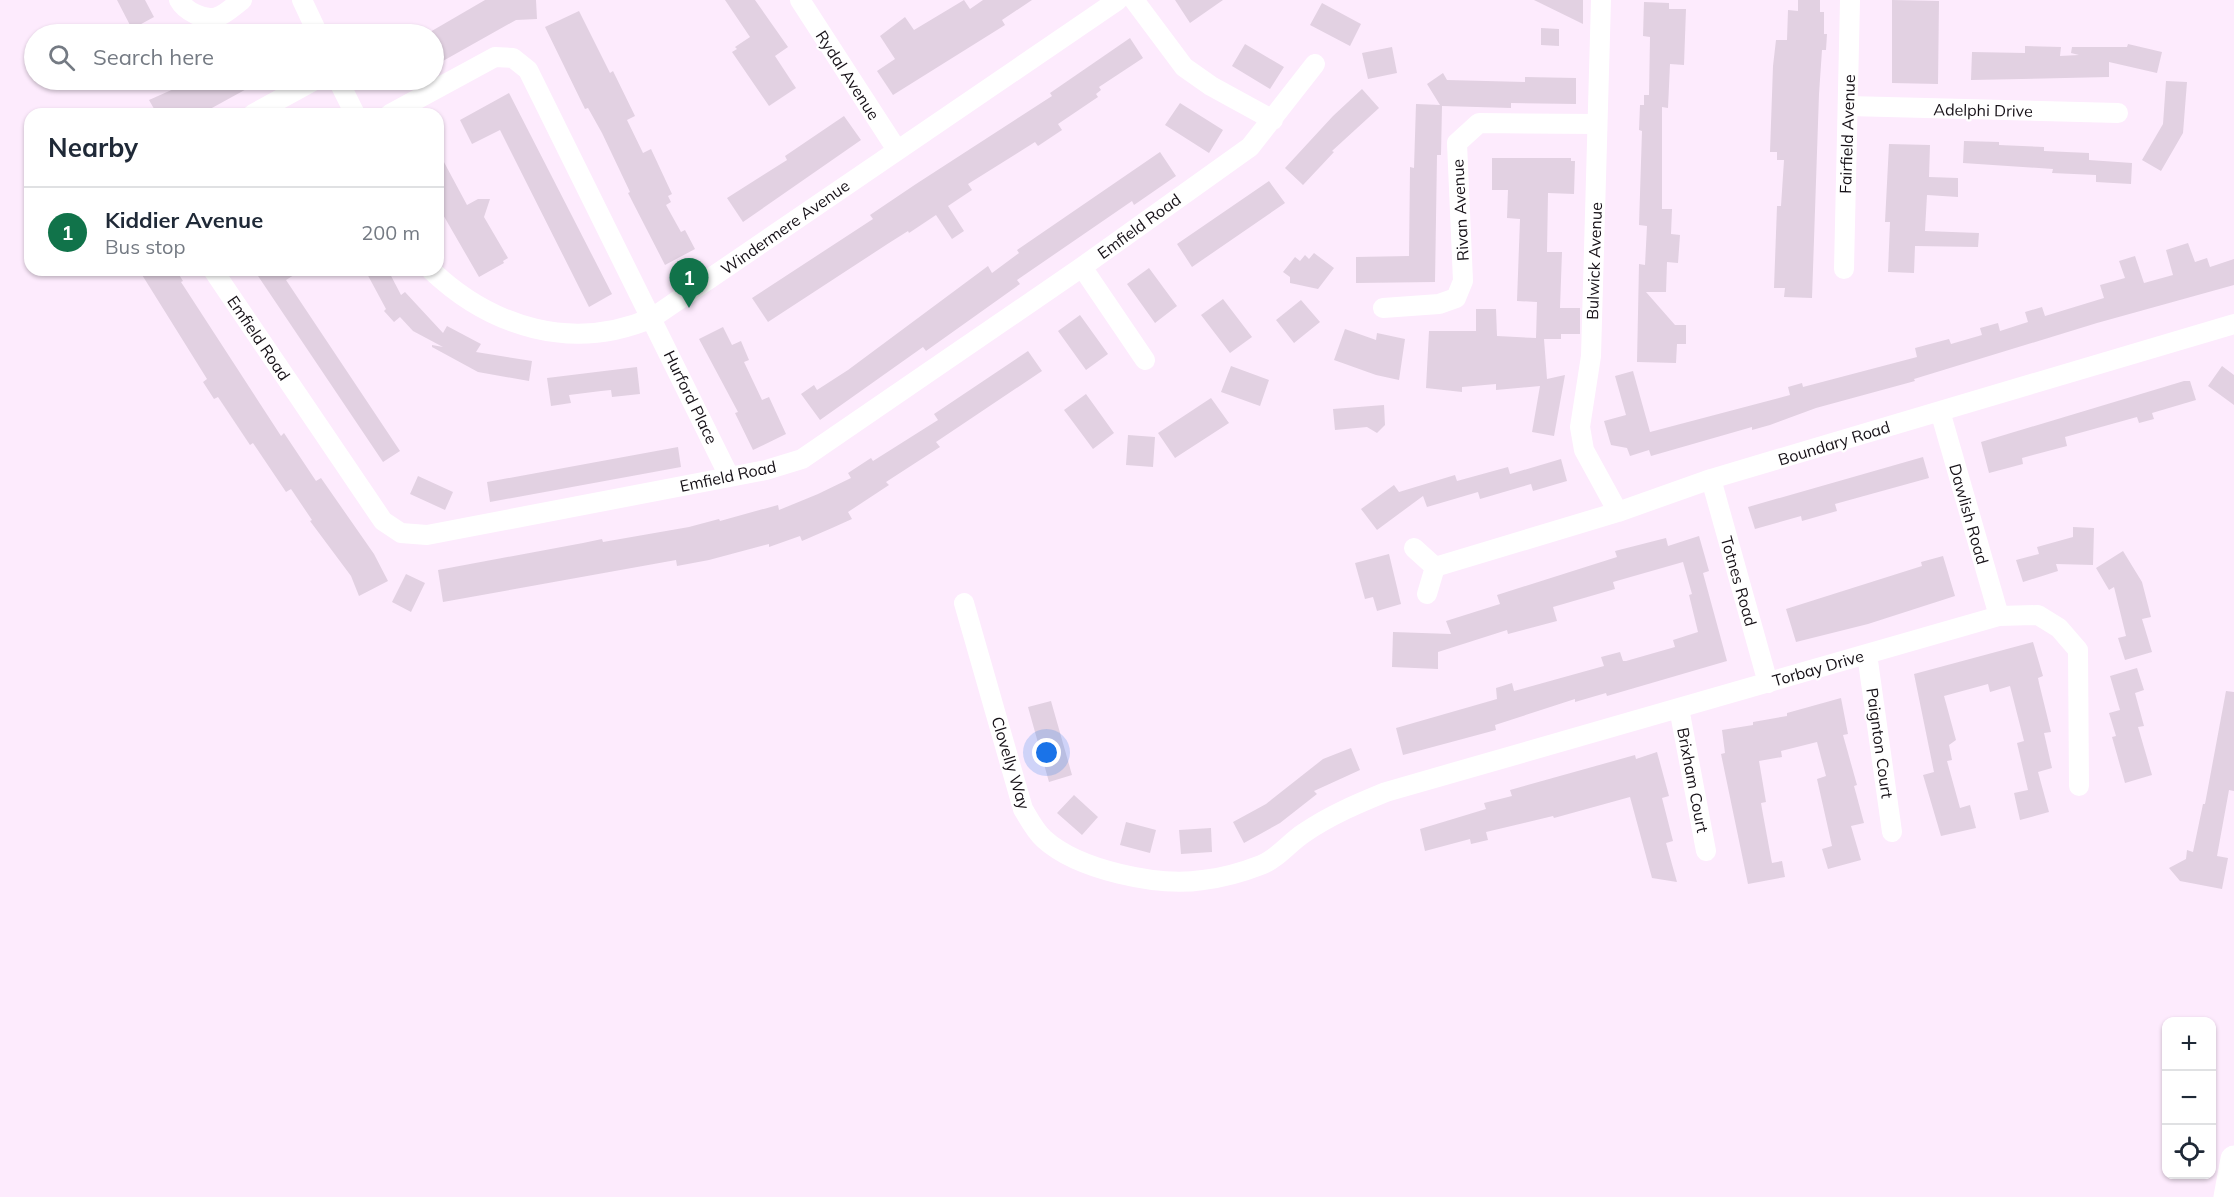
<!DOCTYPE html>
<html lang="en">
<head>
<meta charset="utf-8">
<style>
  body { margin:0; font-family:Mulish,sans-serif; background:#f2f2f3; color:#1f2937 }
  .controls { position:absolute; right:18px; bottom:18px; display:grid; overflow:hidden; border-radius:12px; box-shadow:0 2px 4px #0004 }
  .controls button { width:54px; height:54px; display:grid; place-items:center; padding:0; border:0; border-bottom:2px solid #e0e1e3; background:#fff; color:#1f2937; font:30px sans-serif }
  .you { position:absolute; left:1047px; top:753px; width:21px; height:21px; margin:-15px; border:4px solid #fff; border-radius:50%; background:#1a73e8; box-shadow:0 0 0 9px #1a73e833 }
  .badge { display:grid; place-items:center; width:39px; height:39px; border-radius:50%; background:#11734a; color:#fff; font-size:20px; font-weight:700 }
  .pin { position:absolute; translate:-50% -50px; filter:drop-shadow(0 2px 3px #0008) }
  .pin::after { content:''; position:absolute; top:32px; width:21px; height:18px; background:inherit; clip-path:polygon(0 0,100% 0,50% 100%) }
  .list { margin:0; padding:0; list-style:none }
  h2 { display:flex; justify-content:space-between; align-items:center; height:78px; margin:0; padding:0 24px; font-size:26px }
  h2 small { font-size:20px; font-weight:400; color:#747a83 }
  .list li { display:grid; grid-template-columns:39px 1fr auto; gap:18px; align-items:center; box-sizing:border-box; height:90px; padding:0 24px; border-top:2px solid #e0e1e3 }
  .list b { display:block; font-size:22px; white-space:nowrap }
  .list p { margin:0; font-size:20px; white-space:nowrap; color:#747a83 }
  .list em { font-size:20px; font-style:normal; color:#747a83 }
  .icon { flex:none; width:33px; height:33px; fill:none; stroke:currentColor; stroke-width:2; stroke-linecap:round; stroke-linejoin:round }
  .map { position:relative; flex:none; width:2234px; height:1197px; overflow:hidden }
  .search { position:absolute; background:#fff; box-shadow:0 2px 4px #0004; left:24px; top:24px; width:420px; height:66px; display:flex; align-items:center; gap:15px; box-sizing:border-box; padding:0 21px; border-radius:33px; color:#747a83; font-size:22px }
  .panel { position:absolute; background:#fff; box-shadow:0 2px 4px #0004; left:24px; top:108px; width:420px; height:168px; border-radius:18px }
  .map>svg:first-child { display:block }
</style>
</head>
<body>
<div class="map">
<svg width="2234" height="1197" viewBox="0 0 2234 1197">
  <rect width="100%" height="100%" fill="#fdebfd"/>
  <path fill="#e2d1e2" d="M117,0H145L154,17L132,29Z
    M485,0H536L537,19L516,20L434,66V34L430,32Z
    M725,0H755L788,47L775,56L796,88L769,106L732,52L737,49L735,47L750,37Z
    M964,0L970,9L983,0H1032L1002,20L1005,25L893,95L877,71L895,59L880,36L905,17L914,30Z
    M1175,0H1223L1190,23Z
    M1534,0H1583V24Z
    M1798,0H1820V12H1824V34H1827L1826,50H1822L1819,94L1812,298L1784,297L1785,288H1774L1777,206H1781L1784,160H1777V152H1770L1773,66L1776,40H1787L1788,10L1798,11Z
    M1892,0L1939,1L1938,84L1892,83Z
    M1644,2L1669,3V9H1686L1684,65L1670,64L1668,108L1662,107V209H1672L1671,234L1680,235L1678,263L1667,262L1666,292H1646L1675,325H1686V344H1677L1676,363L1637,362L1639,264L1645,265L1647,226L1639,225L1642,131L1639,130L1640,105H1644V95H1649L1650,37L1643,36Z
    M1322,3L1361,24L1350,46L1310,25Z
    M579,11L610,73L613,71L635,116L627,120L643,153L651,149L672,194L668,196L671,202L666,205L681,232L685,230L695,249L665,265L628,193L630,192L602,133L588,108L585,109L545,27Z
    M1541,28L1559,29V46L1541,45Z
    M1130,38L1143,58L1099,87L1101,90L1096,94L1098,97L1058,124L1062,130L1038,146L1035,142L968,184L972,190L948,206L964,231L952,239L936,215L909,233L908,231L889,243L768,322L752,298L873,219L870,215L916,184L1052,96L1050,93Z
    M1245,44L1284,67L1270,89L1232,66Z
    M2128,44L2162,52L2157,73L2109,62V77L1971,80L1972,52L2025,53V46L2061,47L2060,56L2079,55L2071,53L2072,47H2127Z
    M1392,47L1397,73L1368,79L1362,53Z
    M1443,73L1447,80L1525,82V77L1576,78V104L1511,103V108L1442,106L1441,155H1437L1435,282L1356,283V257L1409,256L1410,167L1414,168L1416,104L1440,105L1427,84Z
    M194,80H263L201,114H157L149,100Z
    M2166,81L2187,82L2183,133L2161,171L2142,160L2163,124Z
    M1362,89L1379,108L1332,151L1334,152L1303,185L1285,168L1333,116Z
    M509,93L612,294L589,307L500,130L472,144L460,120Z
    M1180,103L1223,130L1209,153L1165,125Z
    M844,116L861,140L743,222L727,198L787,160L785,156Z
    M1964,141L1999,142V145L2044,147V151L2089,153V160L2132,163L2131,184L2096,182V175L2052,173L2053,169L1963,163Z
    M1889,144L1930,145L1929,177L1958,178V197L1927,195L1925,231L1979,233L1978,247L1915,246L1914,273L1888,272L1890,222H1885Z
    M438,151L467,205L478,199H490L484,217L508,258L503,261L504,263L479,277L438,206Z
    M1160,152L1176,176L1134,205L1132,201L1017,280L1020,284L926,351L923,347L820,420L801,394L814,385L817,390L848,370L988,266L992,273L1019,253L1017,250Z
    M1492,158H1571V161H1575L1574,194L1548,193L1547,252H1562L1560,308H1580V334H1561V339H1544L1547,379L1565,375L1554,436L1532,432L1540,386L1496,390V384L1462,387V392L1426,388L1429,331H1476V309H1496L1497,336L1536,338L1537,302L1517,301L1520,219L1507,218L1508,190H1492Z
    M1269,181L1285,203L1192,267L1177,244Z
    M2188,243L2195,262L2207,258L2210,267L2234,259V285L2097,323L1914,379L1915,381L1816,408L1770,425L1752,430V427L1651,456L1649,450L1630,456L1627,448L1611,445L1604,421L1626,415L1615,376L1633,371L1650,432L1790,395L1788,387L1802,383L1803,387L1917,357L1915,348L1949,339L1951,344L1982,335L1980,328L1998,323L2000,331L2028,322L2025,312L2042,307L2045,316L2104,298L2100,285L2125,278L2119,261L2135,256L2144,283L2173,275L2166,250Z
    M1314,253L1334,268L1318,289L1290,283V277L1283,272L1295,257L1300,261L1305,255L1309,259Z
    M1149,268L1177,306L1155,323L1127,284Z
    M139,270H176L183,281L181,282L281,436L284,433L316,481L321,478L374,554L388,581L359,596L351,576L310,521L312,520L291,489L286,492L253,443L250,445L218,397L214,399L203,382L207,379Z
    M254,270H302L286,280L400,451L383,462Z
    M365,270H388L401,295L405,292L443,333L447,326L481,344L476,352L532,361L529,381L478,372L432,347V345L443,347L413,331L400,317L394,322L384,311L386,309Z
    M1223,299L1252,337L1230,353L1201,315Z
    M1301,300L1320,322L1294,343L1276,320Z
    M1080,315L1108,354L1086,370L1058,331Z
    M723,327L732,345L741,341L749,360L744,362L762,400L769,397L786,434L753,450L735,413L738,412L699,339Z
    M1345,329L1376,340L1377,333L1405,339L1399,380L1376,375L1334,360Z
    M1028,351L1042,371L936,442L940,447L886,482L889,485L848,512L852,519L832,528L802,541L800,536L769,547V544L709,560L677,566L676,560L443,602L438,570L583,543L602,539L603,542L689,527L719,519L720,521L778,505L779,510L818,494L851,478L848,473L871,458L873,461L938,420L934,414Z
    M1231,366L1269,380L1260,406L1221,392Z
    M2222,366L2234,375V405L2208,386Z
    M637,367L640,394L612,397L611,390L601,391L569,395L571,403L551,406L547,378Z
    M2184,381H2190L2196,400L2152,413L2154,419L2139,423L2137,417L2065,437L2067,446L2022,458L2023,464L1989,473L1981,442Z
    M1086,394L1114,433L1093,449L1064,410Z
    M1211,398L1229,423L1175,458L1158,433Z
    M1384,405L1385,425L1377,433L1367,427L1335,430L1333,409Z
    M1128,435L1155,437L1153,467L1126,465Z
    M678,447L681,467L490,502L487,482Z
    M1923,457L1929,478L1835,504L1837,511L1802,521L1801,516L1755,529L1748,507Z
    M1561,459L1567,481L1533,491L1531,484L1480,499L1478,492L1427,507L1423,496L1377,530L1361,509L1394,485L1399,492L1455,475L1457,481L1508,467L1510,474Z
    M418,476L453,492L445,510L410,494Z
    M2073,527L2094,528L2093,565L2056,564L2058,571L2023,582L2016,560L2039,554L2037,547L2073,537Z
    M1699,536L1709,571L1703,573L1727,661L1607,696L1606,693L1575,702V699L1495,725L1496,730L1403,755L1396,728L1497,699L1496,688L1512,683L1514,691L1604,666L1601,657L1620,652L1623,661H1626L1675,647L1673,640L1698,632L1689,595L1692,594L1683,562L1613,582L1615,589L1553,607L1557,621L1508,634L1507,630L1438,652V669L1392,667L1393,632L1451,634L1446,621L1500,604L1497,595L1617,557L1615,551L1666,538L1668,546Z
    M2123,551L2142,582L2151,617L2142,619L2152,652L2125,660L2118,638L2126,636L2114,587L2109,590L2096,568Z
    M1389,554L1401,604L1377,611L1373,597L1365,599L1355,563Z
    M1943,556L1955,596L1868,624L1796,642L1786,609L1922,566L1921,562Z
    M406,574L425,583L411,612L392,602Z
    M2033,642L2043,676L2038,678L2039,683L2051,732L2044,733L2052,768L2038,772L2049,812L2020,820L2014,793L2028,790L2017,743L2024,741L2010,686L1990,692L1988,684L1944,696L1956,740L1949,745L1952,760L1947,761L1960,808L1970,805L1976,828L1941,836L1923,775L1934,772L1914,674Z
    M2137,668L2144,690L2135,693L2144,726L2138,727L2152,775L2125,783L2112,737L2116,736L2109,713L2120,710L2110,676Z
    M2226,691L2234,692V791L2229,790L2217,856L2228,858L2222,889L2180,881L2169,868L2186,859L2187,850L2193,852L2203,804H2205Z
    M1841,698L1848,734L1843,735L1857,785L1854,786L1864,823L1851,826L1861,860L1828,869L1822,849L1832,846L1817,779L1826,776L1817,742L1781,751L1782,757L1759,761L1766,802L1761,803L1762,809L1771,858L1772,863L1782,861L1785,877L1748,884L1721,754L1725,753L1722,730L1753,725V722L1787,716V713Z
    M1051,701L1072,775L1049,782L1028,707Z
    M1351,748L1360,770L1314,791L1317,794L1280,823L1244,843L1233,822L1266,804L1323,759Z
    M1657,752L1669,796L1662,798L1673,841L1666,843L1677,882L1652,878L1630,797L1554,818L1553,816L1486,832L1488,840L1471,844L1470,839L1425,851L1420,829L1486,809L1484,803L1512,796L1510,790L1635,755L1636,759Z
    M1074,795L1098,817L1082,835L1057,813Z
    M1126,822L1156,830L1150,853L1120,845Z
    M1211,828L1212,852L1181,854L1179,830Z"/>
  <g fill="none" stroke-linecap="round" stroke-linejoin="round">
    <path stroke="#fff" stroke-width="20" d="M179,0C185,11 204,21 217,17C225,15 235,5 242,0
      M302,0L318,34
      M800,0L897,150
      M1134,0L1184,67L1211,86L1273,120
      M1601,0L1591,356L1580,427L1584,450L1618,512
      M338,80L355,114
      M1848,106L2118,113
      M253,114L315,80
      M390,114L495,57L513,58L528,70L729,476
      M1082,267L1145,360
      M1844,269L1850,0
      M213,270L383,521L401,533L427,535L766,470L802,459L1082,267L1250,147L1315,64
      M431,270C492,328 573,352 652,318L1118,0
      M1383,308L1439,304L1456,298L1463,281L1457,143L1479,123L1597,124
      M1940,411L1999,616
      M1711,479L1768,683
      M1414,548L1435,567
      M1435,567L1618,512L1711,479L2234,324
      M1427,594L1435,567
      M964,603L1023,809C1029,819 1035,831 1044,839C1078,870 1158,887 1203,880C1222,878 1243,872 1261,865C1277,859 1290,842 1304,833C1330,815 1357,804 1386,792L1999,616L2038,615L2059,628L2078,650L2079,786
      M1867,654L1892,832
      M1679,708L1706,851"/>
    <path stroke="#fff" stroke-width="27" d="M2227,1197L2234,1159"/>
  </g>
  <g text-anchor="middle" stroke-width="4.5" stroke-linejoin="round" paint-order="stroke">
    <g font-size="16" fill="#161117" stroke="#fff">
      <text transform="translate(848 75) rotate(57)" y="6">Rydal Avenue</text>
      <text transform="translate(1983 110) rotate(1)" y="6">Adelphi Drive</text>
      <text transform="translate(1847 134) rotate(-88)" y="6">Fairfield Avenue</text>
      <text transform="translate(1460 210) rotate(-93)" y="6">Rivan Avenue</text>
      <text transform="translate(1139 226) rotate(-36)" y="6">Emfield Road</text>
      <text transform="translate(785 227) rotate(-35)" y="6">Windermere Avenue</text>
      <text transform="translate(1594 261) rotate(-88)" y="6">Bulwick Avenue</text>
      <text transform="translate(259 338) rotate(56)" y="6">Emfield Road</text>
      <text transform="translate(691 397) rotate(64)" y="6">Hurford Place</text>
      <text transform="translate(1834 443) rotate(-17)" y="6">Boundary Road</text>
      <text transform="translate(728 476) rotate(-12)" y="6">Emfield Road</text>
      <text transform="translate(1969 514) rotate(74)" y="6">Dawlish Road</text>
      <text transform="translate(1739 581) rotate(74)" y="6">Totnes Road</text>
      <text transform="translate(1818 668) rotate(-16)" y="6">Torbay Drive</text>
      <text transform="translate(1880 743) rotate(82)" y="6">Paignton Court</text>
      <text transform="translate(1011 763) rotate(73)" y="6">Clovelly Way</text>
      <text transform="translate(1693 780) rotate(79)" y="6">Brixham Court</text>
    </g>
  </g>
</svg>
<div class="controls">
<button>+</button>
<button>−</button>
<button><svg class="icon" aria-label="locate" viewBox="0 0 24 24"><circle cx="12" cy="12" r="6"/><path d="M12 2v4M12 18v4M2 12h4M18 12h4"/></svg></button>
</div>
<div class="you"></div>
<div class="pin badge" style="left:689px;top:308px">1</div>
<div class="search"><svg class="icon" aria-label="search" viewBox="0 0 24 24"><circle cx="10" cy="10" r="6"/><path d="M15 15l6 6"/></svg>Search here</div>
<section class="panel">
<h2>Nearby<small></small></h2>
<ul class="list">
<li><span class="badge">1</span><div><b>Kiddier Avenue</b><p>Bus stop</p></div><em>200 m</em></li>
</ul>
</section>
</div>
</body>
</html>
